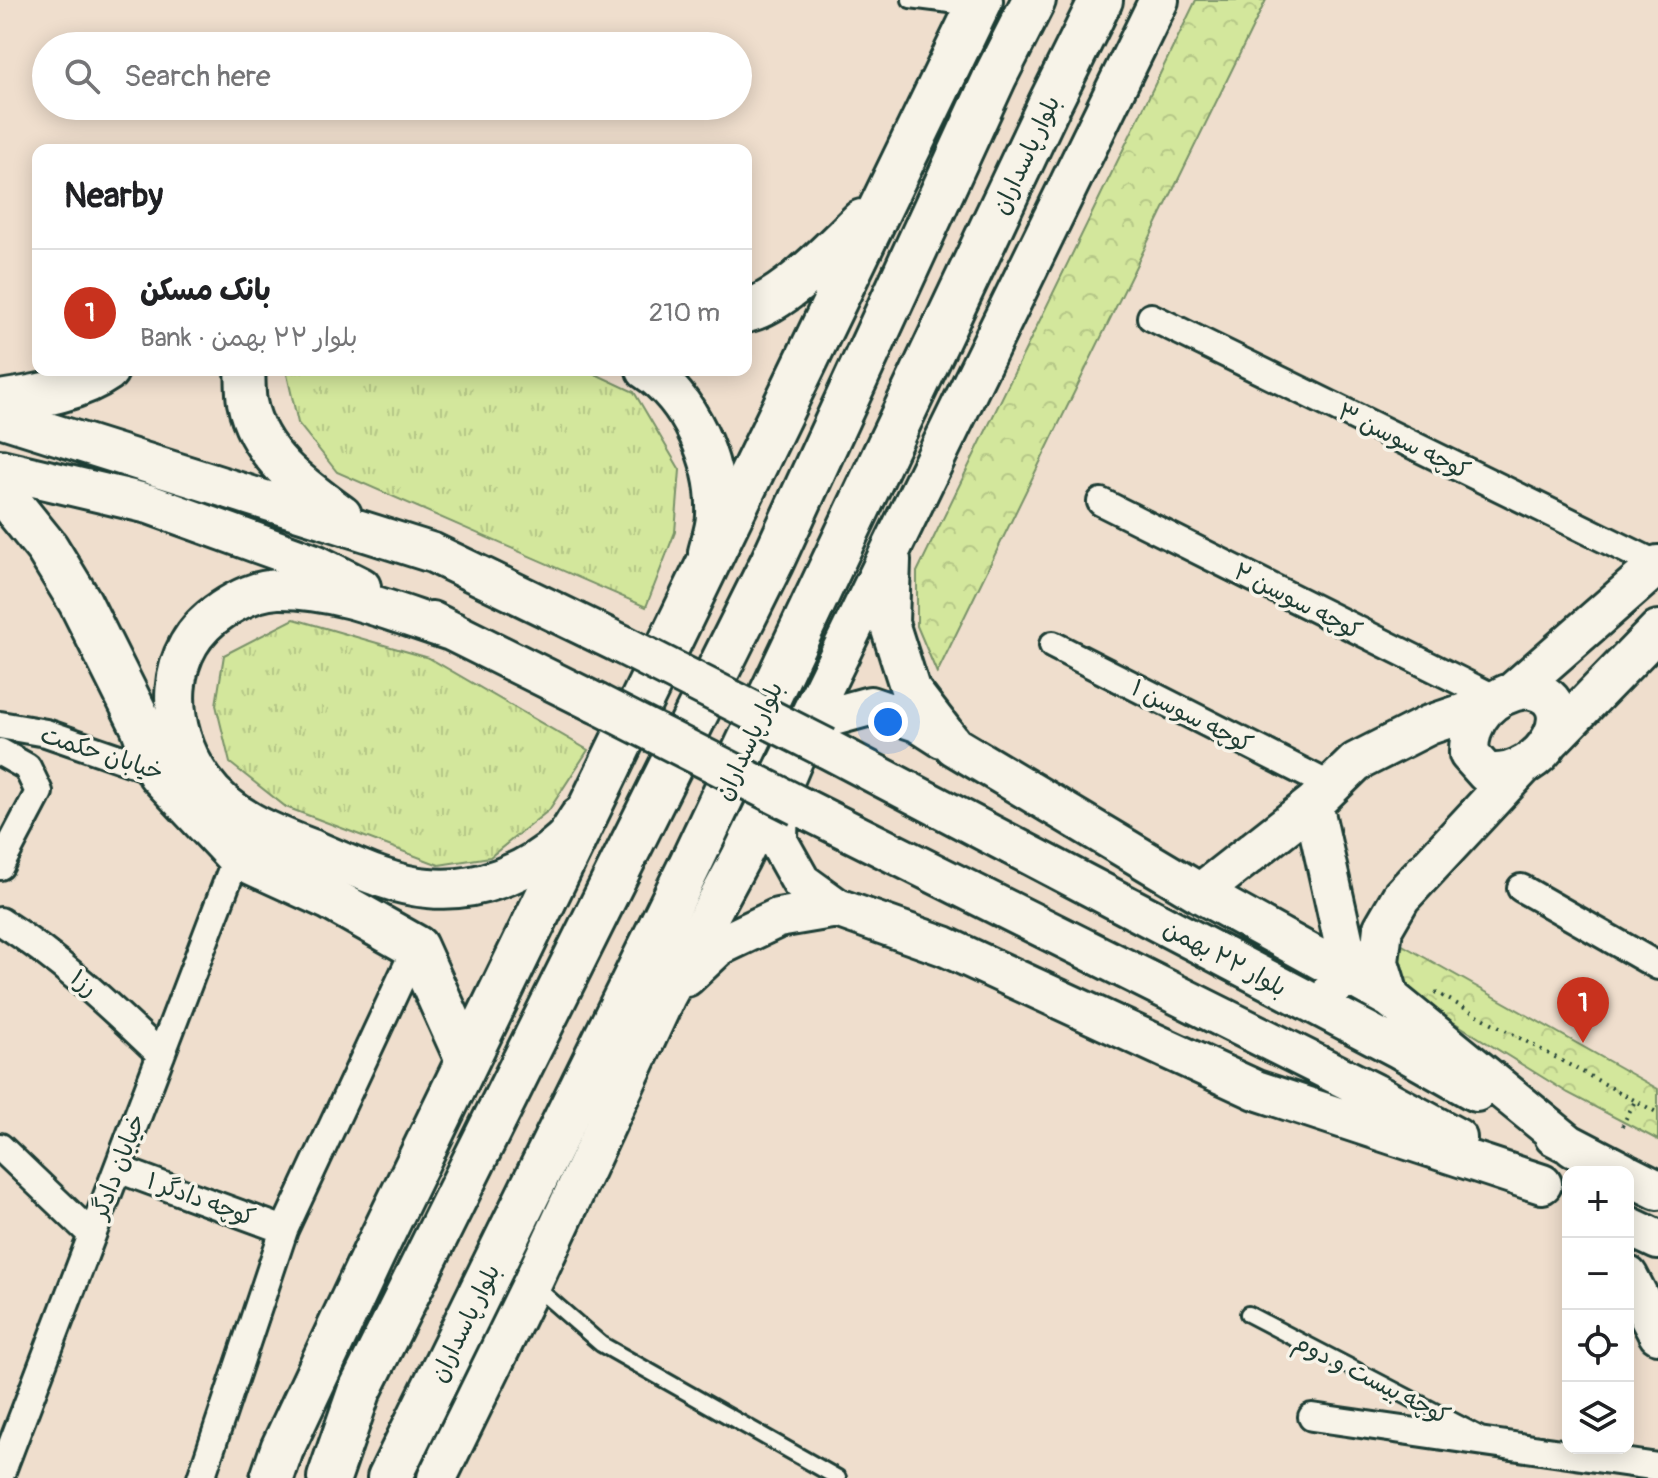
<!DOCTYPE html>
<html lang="en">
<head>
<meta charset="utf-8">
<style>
  body { margin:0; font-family:Pangolin,"Playpen Sans Arabic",sans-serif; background:#f2f2f2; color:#202124 }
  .controls { position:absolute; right:24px; bottom:24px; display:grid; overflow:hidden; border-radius:16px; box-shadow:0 4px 20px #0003 }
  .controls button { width:72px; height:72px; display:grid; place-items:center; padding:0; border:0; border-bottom:2px solid #e0e0e0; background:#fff; color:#202124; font:40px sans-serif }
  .you { position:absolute; left:888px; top:722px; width:28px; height:28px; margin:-20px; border:6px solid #fff; border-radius:50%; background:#1a73e8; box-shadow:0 0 0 12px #1a73e833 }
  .badge { display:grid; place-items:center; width:52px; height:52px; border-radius:50%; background:#c8321e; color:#fff; font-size:26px; font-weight:700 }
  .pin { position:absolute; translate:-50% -66px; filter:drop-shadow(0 2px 4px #0008) }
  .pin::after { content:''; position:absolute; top:42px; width:28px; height:24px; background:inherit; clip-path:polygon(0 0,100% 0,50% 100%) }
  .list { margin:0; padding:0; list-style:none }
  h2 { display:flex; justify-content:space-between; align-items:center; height:104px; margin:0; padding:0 32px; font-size:34px }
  h2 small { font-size:26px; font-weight:400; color:#757577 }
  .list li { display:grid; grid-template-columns:52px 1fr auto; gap:24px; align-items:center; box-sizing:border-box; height:128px; padding:0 32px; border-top:2px solid #e0e0e0 }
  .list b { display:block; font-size:30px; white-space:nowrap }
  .list p { margin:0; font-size:26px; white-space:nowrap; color:#757577 }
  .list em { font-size:26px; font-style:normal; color:#757577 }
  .icon { flex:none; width:44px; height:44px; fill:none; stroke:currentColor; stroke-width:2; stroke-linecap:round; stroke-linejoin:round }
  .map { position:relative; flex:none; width:1658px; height:1478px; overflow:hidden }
  .search { position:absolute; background:#fff; box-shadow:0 4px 20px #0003; left:32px; top:32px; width:720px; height:88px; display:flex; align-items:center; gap:20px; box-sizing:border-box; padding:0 28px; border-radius:44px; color:#757577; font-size:30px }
  .panel { position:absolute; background:#fff; box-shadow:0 4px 20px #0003; left:32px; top:144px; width:720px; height:232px; border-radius:16px }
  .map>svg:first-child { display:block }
</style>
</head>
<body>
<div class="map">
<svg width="1658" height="1478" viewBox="0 0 1658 1478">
  <defs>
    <pattern id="grass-tufts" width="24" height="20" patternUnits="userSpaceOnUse" patternTransform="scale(2)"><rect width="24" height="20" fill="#d3e79c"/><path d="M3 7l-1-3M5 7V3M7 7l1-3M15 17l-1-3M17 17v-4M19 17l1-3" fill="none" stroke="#b5c787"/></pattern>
    <pattern id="park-crowns" width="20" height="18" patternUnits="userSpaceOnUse" patternTransform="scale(2)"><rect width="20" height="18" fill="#d3e79c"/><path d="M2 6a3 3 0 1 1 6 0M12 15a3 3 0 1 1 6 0" fill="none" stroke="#b5c787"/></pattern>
  </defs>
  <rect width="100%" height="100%" fill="#efdecd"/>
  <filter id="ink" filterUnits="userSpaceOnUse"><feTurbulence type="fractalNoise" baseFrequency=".0125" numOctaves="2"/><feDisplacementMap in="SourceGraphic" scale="16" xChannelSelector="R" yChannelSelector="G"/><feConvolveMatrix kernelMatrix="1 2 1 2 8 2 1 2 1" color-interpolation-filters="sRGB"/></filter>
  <g filter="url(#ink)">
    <path fill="url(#grass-tufts)" stroke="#799268" stroke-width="2" d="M286,370H587L634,392L680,470L675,532L646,607L337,472L298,423Z
      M294,619L429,658L588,750L549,810L490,857L439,865L286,807L230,763L216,705L224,655Z"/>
    <path fill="url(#park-crowns)" stroke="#799268" stroke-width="2" d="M1196,0H1266L937,673L917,626V572Z
      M1399,943L1658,1089V1140L1568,1093L1413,997L1399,964Z"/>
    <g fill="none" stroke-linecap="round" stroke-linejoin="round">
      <defs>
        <path id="lane" d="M910,0L973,8
          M532,1284L601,1344L838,1478
          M1248,1314L1479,1434"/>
        <path id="street" d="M1151,317L1658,565
          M1101,502L1496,699
          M1053,645L1331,786
          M0,725L46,733L165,774
          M0,752L27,767L39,792L0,866
          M1521,888L1658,966
          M0,921C60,959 110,1006 161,1055
          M0,1147L92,1235
          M118,1169L284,1230
          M1312,1417L1658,1467
          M0,1476L237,856
          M201,1478L284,1230L416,947"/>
        <path id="secondary" d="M245,370C246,380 245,391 247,402C257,454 302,486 342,515
          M646,370C690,399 718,462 716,515C716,527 711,540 708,552
          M0,417L433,553L621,644
          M0,469L149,504L315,564L361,587
          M891,560L889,623L910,689L954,746L1200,893L1390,998L1574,1148
          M431,621L596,703
          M454,632C397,614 338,588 278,589C257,590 240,598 222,610C162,649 164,726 203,781C229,818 273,834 314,850C350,865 389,885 428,888C476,893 527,873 562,841C569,835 574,824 580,816
          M1526,689C1588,697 1547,779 1486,773L1469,754C1468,719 1491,694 1526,689Z
          M1514,691L1658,565
          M1548,743L1658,630
          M826,748L1400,1049L1476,1092
          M1313,804L1344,943L1343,970L1334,987
          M799,806L1374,1093L1457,1138
          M1200,893L1313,804L1356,762L1429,725L1488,705
          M837,908L801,882L778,841L779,793L796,753L826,718L870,706L917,722L942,738
          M686,977L719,946L778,918L837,908L944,946L1256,1090L1542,1184
          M1390,998L1379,962L1383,928L1401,897L1521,768
          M1554,1136L1623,1172
          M1628,1175L1658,1190
          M1628,1226L1658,1240
          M1628,1276L1658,1334
          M437,1478L532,1284L666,996L740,859L1159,0"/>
        <path id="primary" d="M746,311C784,302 834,248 862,221
          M0,402C36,396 77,391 107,370
          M0,493L5,496L47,548L80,602L142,726L159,773L237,856L331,899L416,947L467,1060
          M272,1478L282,1449L373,1255L981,0
          M329,1478L359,1392L772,562L995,77L1034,0
          M389,1478L691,863L1050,103L1101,0"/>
      </defs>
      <use href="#lane" stroke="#1f3d34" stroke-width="20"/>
      <use href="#street" stroke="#1f3d34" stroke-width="32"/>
      <use href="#secondary" stroke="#1f3d34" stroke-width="44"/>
      <use href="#primary" stroke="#1f3d34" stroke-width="48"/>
      <path stroke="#1f3d34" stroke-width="4" stroke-dasharray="2 6" stroke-linecap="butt" d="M1435,992L1658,1113
        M1622,1126L1635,1101"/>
      <use href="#lane" stroke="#f7f3e8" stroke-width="14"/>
      <use href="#street" stroke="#f7f3e8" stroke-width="26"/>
      <use href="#secondary" stroke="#f7f3e8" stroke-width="38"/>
      <use href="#primary" stroke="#f7f3e8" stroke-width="42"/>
      <defs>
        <path id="secondary-bridge" d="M621,644L826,748
          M596,703L799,806"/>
      </defs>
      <use href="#secondary-bridge" stroke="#1f3d34" stroke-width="44" stroke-linecap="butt"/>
      <use href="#secondary-bridge" stroke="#f7f3e8" stroke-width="38"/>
    </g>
  </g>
  <g text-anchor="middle" stroke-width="7" stroke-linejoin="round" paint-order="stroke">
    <g font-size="24" fill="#1f3d34" stroke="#f7f3e8">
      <text transform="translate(1026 155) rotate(-65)" y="8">بلوار پاسداران</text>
      <text transform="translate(1404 441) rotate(26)" y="8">کوچه سوسن ۳</text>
      <text transform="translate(1298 601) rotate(27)" y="8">کوچه سوسن ۲</text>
      <text transform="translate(1192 716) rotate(27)" y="8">کوچه سوسن ۱</text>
      <text transform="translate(749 741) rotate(-65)" y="8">بلوار پاسداران</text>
      <text transform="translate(102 753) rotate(18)" y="8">خیابان حکمت</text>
      <text transform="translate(1225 958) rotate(28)" y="8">بلوار ۲۲ بهمن</text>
      <text transform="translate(84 983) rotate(40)" y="8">رز۱</text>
      <text transform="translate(118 1166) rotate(-69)" y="8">خیابان دادگر</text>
      <text transform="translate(201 1199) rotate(20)" y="8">کوچه دادگر ۱</text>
      <text transform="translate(465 1323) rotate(-64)" y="8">بلوار پاسداران</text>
      <text transform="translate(1372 1379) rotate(27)" y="8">کوچه بیست و دوم</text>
    </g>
  </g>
</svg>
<div class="controls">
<button>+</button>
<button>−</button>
<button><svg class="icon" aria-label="locate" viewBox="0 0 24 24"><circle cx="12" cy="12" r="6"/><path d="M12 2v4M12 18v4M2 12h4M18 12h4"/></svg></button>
<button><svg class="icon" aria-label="layers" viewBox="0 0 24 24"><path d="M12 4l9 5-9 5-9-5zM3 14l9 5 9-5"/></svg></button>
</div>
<div class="you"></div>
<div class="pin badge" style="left:1583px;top:1043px">1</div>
<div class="search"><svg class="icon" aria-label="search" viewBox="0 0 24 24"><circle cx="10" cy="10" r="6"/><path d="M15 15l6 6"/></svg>Search here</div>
<section class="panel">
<h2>Nearby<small></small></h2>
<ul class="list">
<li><span class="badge">1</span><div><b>بانک مسکن</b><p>Bank · بلوار ۲۲ بهمن</p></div><em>210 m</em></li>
</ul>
</section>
</div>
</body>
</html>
